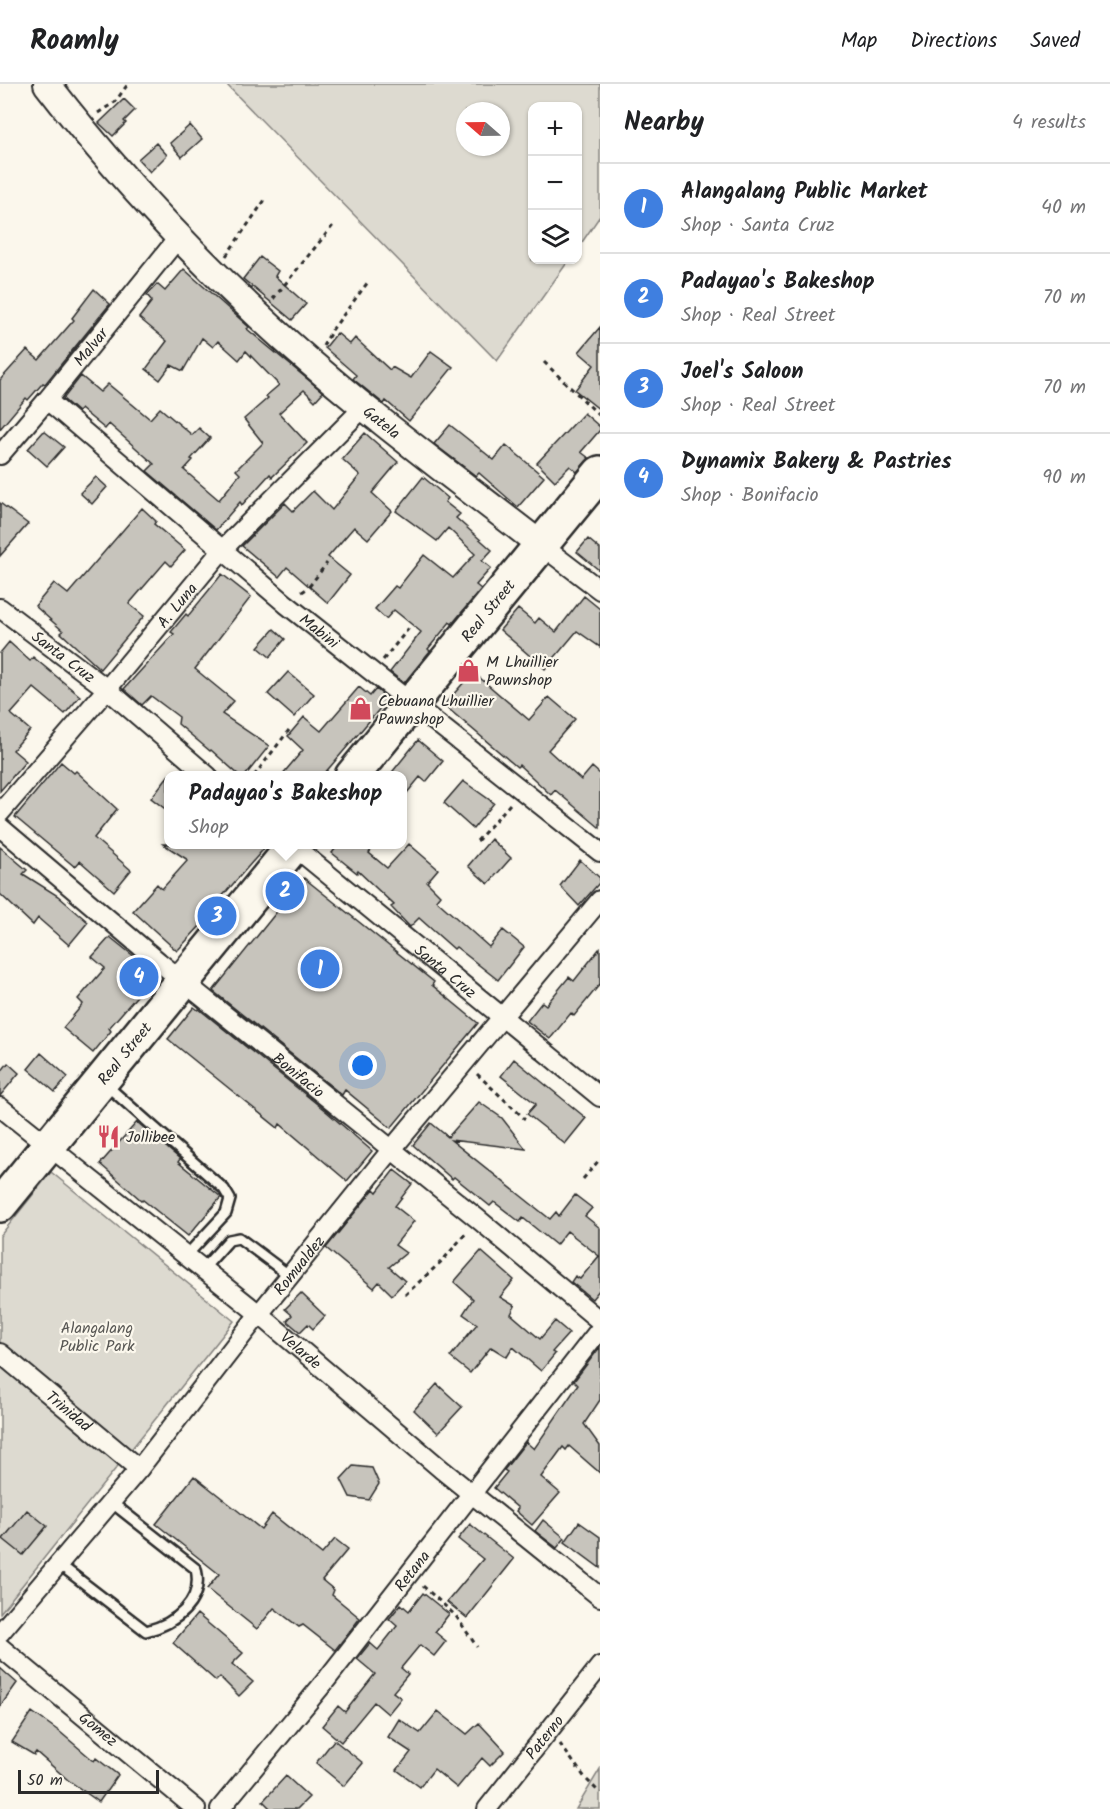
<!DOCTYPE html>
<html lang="en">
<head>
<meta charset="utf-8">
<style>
  body { margin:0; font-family:Kalam,sans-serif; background:#f6f6f6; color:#202124 }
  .controls { position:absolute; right:18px; top:18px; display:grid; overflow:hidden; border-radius:12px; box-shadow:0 2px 4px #0004 }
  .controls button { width:54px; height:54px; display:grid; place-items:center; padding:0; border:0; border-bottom:2px solid #e0e0e0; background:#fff; color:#202124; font:30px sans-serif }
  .compass { position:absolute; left:456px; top:18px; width:54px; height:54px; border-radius:50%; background:#fff; box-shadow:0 2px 4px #0004; rotate:290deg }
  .scale { position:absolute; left:18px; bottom:15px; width:141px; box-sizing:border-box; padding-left:6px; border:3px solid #2b2b2b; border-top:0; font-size:16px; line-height:21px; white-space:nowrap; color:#2b2b2b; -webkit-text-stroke:4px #fbf7ec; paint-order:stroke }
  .you { position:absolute; left:363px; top:982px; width:21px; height:21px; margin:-15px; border:4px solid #fff; border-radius:50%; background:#1a73e8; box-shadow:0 0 0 9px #1a73e833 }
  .badge { display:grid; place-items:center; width:39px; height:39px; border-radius:50%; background:#db2777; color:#fff; font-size:20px; font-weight:700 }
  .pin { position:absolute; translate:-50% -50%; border:3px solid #fff; box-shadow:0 2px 6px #0006 }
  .popup { position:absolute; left:164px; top:687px; width:243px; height:78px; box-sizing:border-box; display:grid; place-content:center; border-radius:12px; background:#fff; filter:drop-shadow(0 2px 4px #0005); font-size:20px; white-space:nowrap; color:#757577 }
  .popup b { font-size:22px; color:#202124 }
  .popup::after { content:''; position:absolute; left:50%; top:100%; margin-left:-12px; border:12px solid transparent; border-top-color:#fff }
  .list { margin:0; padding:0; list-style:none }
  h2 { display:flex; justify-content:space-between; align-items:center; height:78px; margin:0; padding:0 24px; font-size:26px }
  h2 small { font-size:20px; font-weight:400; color:#757577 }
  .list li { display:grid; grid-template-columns:39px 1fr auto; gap:18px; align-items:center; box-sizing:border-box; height:90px; padding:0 24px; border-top:2px solid #e0e0e0 }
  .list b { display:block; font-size:22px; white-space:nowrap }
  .list p { margin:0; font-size:20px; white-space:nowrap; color:#757577 }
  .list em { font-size:20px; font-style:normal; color:#757577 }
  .icon { flex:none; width:33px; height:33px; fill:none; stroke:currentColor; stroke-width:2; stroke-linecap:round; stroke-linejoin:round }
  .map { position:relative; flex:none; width:600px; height:1725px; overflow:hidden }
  header { display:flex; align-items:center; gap:36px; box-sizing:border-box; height:84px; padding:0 30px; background:#fff; border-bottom:2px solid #e0e0e0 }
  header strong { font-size:28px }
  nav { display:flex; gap:33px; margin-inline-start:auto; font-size:21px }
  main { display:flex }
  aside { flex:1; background:#fff }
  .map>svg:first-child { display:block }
</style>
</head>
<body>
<header>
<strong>Roamly</strong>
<nav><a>Map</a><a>Directions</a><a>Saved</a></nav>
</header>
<main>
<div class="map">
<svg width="600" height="1725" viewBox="0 0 600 1725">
  <rect width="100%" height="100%" fill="#fbf7ec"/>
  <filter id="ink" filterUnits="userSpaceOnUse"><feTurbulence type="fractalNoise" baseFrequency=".0167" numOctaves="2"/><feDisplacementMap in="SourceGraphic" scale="12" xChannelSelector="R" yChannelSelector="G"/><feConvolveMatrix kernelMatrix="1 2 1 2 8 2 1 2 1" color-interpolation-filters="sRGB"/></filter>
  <g filter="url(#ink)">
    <path fill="#dddad0" stroke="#84827e" stroke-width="1.5" fill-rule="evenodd" d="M226,0H600V132L578,164V22H532V176H569L497,277ZM465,27H501V63H465Z
      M51,1088L234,1237L0,1529V1152Z
      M600,1685V1725H576Z"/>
    <path fill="#c7c4bc" stroke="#2b2b2b" stroke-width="1.5" d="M124,15L135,26L124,37L126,39L113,52L99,39Z
      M190,41L202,55L182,73L170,59Z
      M156,59L167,71L150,88L138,75Z
      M260,173L278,187L275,192L306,220L292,236L243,195Z
      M184,185L249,243L247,245L323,308L315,317L304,306L279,329L307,359L272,393L270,390L242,421L240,418L216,446L147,387L154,380L109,340L105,345L81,325L78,328L63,315L81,292L100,308L108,300L150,335L160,324L192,351L199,344L210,354L191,375L193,376L184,386L219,416L240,390L236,386L263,359L244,335L268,314L266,312L279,301L246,267L239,276L218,257L213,263L202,254L183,287L171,281L160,296L146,285L167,257L139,234L152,217L147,211L157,200L165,207Z
      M94,205L110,220L45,300L43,299L28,316L26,314L0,345V296L27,266L39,276L74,236L72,234Z
      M600,243V326L575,306L594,281L579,268Z
      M337,249L350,260L355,254L390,286L392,283L411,294L431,267L453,283L409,337L386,317L384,320L353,295L356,291L325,264Z
      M584,329L600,343V346L581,368L589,374L577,388L570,382L555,397L537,379Z
      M450,341L494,376L506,361L544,393L518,423L479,389L476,392L434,360Z
      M44,347L64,363L47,382L28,365Z
      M365,349L398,378L372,409L392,427L368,455L354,443L328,473L350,491L328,519L287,483L279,493L242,462L285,419L293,427L313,407L332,426L360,391L342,375Z
      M96,393L107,403L92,420L80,409Z
      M423,393L448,414L445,418L460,430L456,434L492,466L482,477L491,484L476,501L481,505L452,540L450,538L428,565L430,567L404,599L390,588L421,548L394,526L386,535L375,525L395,502L398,504L424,471L453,494L475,470L448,444L437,457L396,427Z
      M0,419L28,440L0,472Z
      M142,424L156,437L154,440L185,466L171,482L166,477L129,520L144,532L100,585L61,549L63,547L35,522L54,499L68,510Z
      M588,455L600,465V487L577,468Z
      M222,490L251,513L195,585L234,617L222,630L269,662L245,692H240L211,666L210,667L178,640L179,633L151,612L142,621L124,605L174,550L171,548L186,530L188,532Z
      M584,512L600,525V563L577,547L545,585L500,546L518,525L535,539L539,534L556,548Z
      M274,545L285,555L270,573L258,563Z
      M9,558L30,577L33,573L80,612L65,630L34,604L11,630L30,646L13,666L26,677L0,707V569Z
      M288,588L314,610L294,633L268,610Z
      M473,588L529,636L549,613L575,635L548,666L581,696L592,683L600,690V744L555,706L551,711L519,681L517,683L444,621Z
      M359,603L370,612L376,605L388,615L330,683L322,692H281L303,666L288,652L304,633L321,647Z
      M418,656L443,677L426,698L420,693L402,715V692H389Z
      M61,678L74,689L76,687L117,725L94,754L131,786L114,807L80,777L75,783L15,733Z
      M168,692V727L151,714Z
      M463,697L494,719L473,745L444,719Z
      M491,755L511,774L488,800L468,782Z
      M163,760H268L199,839L201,841L177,867L133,827L157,800L162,805L188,776Z
      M339,760H375L369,769L387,784L409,760L438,785L427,798L440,811L436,816L489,863L503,846L524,863L498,896L456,863L454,865L419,834L410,843L391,823L394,821L358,787L357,789L332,769Z
      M0,763L27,786L23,790L58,812L88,838L69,861L38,834L33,841L0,810Z
      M580,776L600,794V798L579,822L560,802Z
      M304,794L434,898L432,901L478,939L391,1044L345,1006L342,1011L213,907Z
      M110,853L156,890L109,944L111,947L93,969L63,944L83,920L78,915L105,884L92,873Z
      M600,864V900L574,932L571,929L550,955L527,937L542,918L546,921L569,893L574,897Z
      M194,923L198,926L199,925L327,1028L372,1067L347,1097L280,1040L278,1044L168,955Z
      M41,969L68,993L55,1008L28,985Z
      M514,975L586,1034L565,1060L527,1030L536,1020L501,992Z
      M8,979L19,989L0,1012V989Z
      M479,1018L502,1034L526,1065L451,1056L550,1135L556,1128L559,1132L575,1111L592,1124L585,1132L600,1144V1205L592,1215L571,1198L575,1192L580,1195L599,1172L567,1147L556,1161L523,1134L520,1138L494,1118L490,1122L454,1093L452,1095L413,1061L431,1039L448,1053Z
      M137,1038L180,1075L178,1078L221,1113L188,1152L143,1116L142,1117L100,1080Z
      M394,1086L412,1100L395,1122L414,1137L395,1161L406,1169L389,1183L405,1197L392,1211L379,1198L374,1204L326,1164L374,1105L377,1108Z
      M481,1167L514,1196L500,1213L515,1222L511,1230L540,1255L555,1237L569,1249L552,1268L555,1270L541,1287L513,1263L507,1273L491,1263L470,1289L450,1273L477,1240L463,1230L473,1215L454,1198Z
      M301,1209L325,1232L313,1245L308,1240L300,1248L287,1237L292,1231L285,1225Z
      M600,1263V1316L584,1340L600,1362V1389L569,1362L566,1366L563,1363L541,1393L560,1409L532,1441L516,1427L518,1424L494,1404L507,1388L504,1386L526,1358L534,1365L578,1301L574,1297Z
      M437,1300L462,1323L438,1349L414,1326Z
      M353,1382L372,1384L379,1400L369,1416L350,1413L341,1395Z
      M194,1392L261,1445L272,1430L322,1470L335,1455L348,1465L322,1496L334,1506L332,1511L360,1534L335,1566L303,1541L299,1543L274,1524L257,1545L207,1505L219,1490L156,1440Z
      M27,1426L47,1442L23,1471L3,1455Z
      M543,1436L565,1454L557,1464L535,1447Z
      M579,1438L600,1453V1484L565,1458Z
      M470,1440L514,1475L467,1534L447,1518L483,1475L458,1455Z
      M423,1509L449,1530L435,1548L446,1557L434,1572L420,1561L401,1584L408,1590L393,1608L401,1614L388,1630L374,1618L341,1658L322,1642L338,1622L345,1628L375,1590L357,1575L370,1559L378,1566L397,1542L389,1535L401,1520L409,1527Z
      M197,1530L243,1569L232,1580L253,1598L239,1612L220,1593L216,1597L173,1559Z
      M0,1584L17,1599L0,1623Z
      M438,1627L467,1650L479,1639L505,1667L490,1682L482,1674L457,1704L434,1685L420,1703L397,1686L411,1668L388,1653L399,1635L420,1649Z
      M32,1628L60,1648L94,1677L96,1674L118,1691L99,1718L68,1696L36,1668L34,1671L12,1658Z
      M334,1656L363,1679L344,1702L316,1679Z
      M286,1692L309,1713L297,1725H271L263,1717Z"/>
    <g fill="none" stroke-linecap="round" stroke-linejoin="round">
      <defs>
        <path id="lane" d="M105,1000L224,1105L230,1115L226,1129L186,1172
          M203,1185L229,1156L239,1154L290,1192
          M59,1480L146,1547C175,1540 204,1518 196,1485L111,1418"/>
        <g id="street">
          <path id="s1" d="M47,316L286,520L600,768"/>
          <path id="s2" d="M0,371L47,316L178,154"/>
          <path d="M541,461L600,506"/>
          <path id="s3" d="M0,524L107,605L208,692"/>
          <path id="s4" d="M0,729L107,605L222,466L364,323"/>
          <path id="s5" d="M0,743L159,878L478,1135L600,1237"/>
          <path id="s6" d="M291,760L600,1013"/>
          <path id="s7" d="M0,1023L259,1230L441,1385L600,1513"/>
          <path id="s8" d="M0,1269L139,1385"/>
          <path id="s9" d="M0,1549L139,1385L259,1230L392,1065L600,816"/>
          <path id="s10" d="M0,1563L196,1725"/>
          <path id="s11" d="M220,1725L327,1595L600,1245"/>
          <path id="s12" d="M487,1725L600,1582"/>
        </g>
        <g id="secondary">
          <path id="s13" d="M47,0C111,83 182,160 259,232C347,315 446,387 541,461"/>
        </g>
        <g id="highway">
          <path id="s14" d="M352,692L600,389"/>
          <path id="s15" d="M0,1121L295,760"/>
        </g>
      </defs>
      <use href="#lane" stroke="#2b2b2b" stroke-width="14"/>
      <use href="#street" stroke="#2b2b2b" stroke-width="22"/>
      <use href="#secondary" stroke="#2b2b2b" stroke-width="30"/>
      <use href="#highway" stroke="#2b2b2b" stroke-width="38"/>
      <path stroke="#2b2b2b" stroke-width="3" stroke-dasharray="4.5 4.5" stroke-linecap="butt" d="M98,29L115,18L128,0
        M226,172L267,113
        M273,215L335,139
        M323,262L332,246L368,198
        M544,278L600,332
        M302,508L308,504L327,479
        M383,576L409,544
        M254,692L289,646
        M477,757L510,720
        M477,990L525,1035
        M583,1095L600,1075
        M405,1211L443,1176L467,1148
        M423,1502L456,1532L477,1563
        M560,1660L586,1695L600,1709"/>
      <use href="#lane" stroke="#fbf7ec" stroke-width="9"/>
      <use href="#street" stroke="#fbf7ec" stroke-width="18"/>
      <use href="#secondary" stroke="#fbf7ec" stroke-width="26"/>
      <use href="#highway" stroke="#fbf7ec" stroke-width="33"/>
    </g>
  </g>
  <defs>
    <symbol id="shop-bare" viewBox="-9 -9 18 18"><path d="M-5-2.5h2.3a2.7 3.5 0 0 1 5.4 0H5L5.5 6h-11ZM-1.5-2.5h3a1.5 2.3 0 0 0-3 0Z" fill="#d1495b" stroke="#fbf7ec" stroke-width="2.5" paint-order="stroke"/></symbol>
    <symbol id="restaurant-bare" viewBox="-9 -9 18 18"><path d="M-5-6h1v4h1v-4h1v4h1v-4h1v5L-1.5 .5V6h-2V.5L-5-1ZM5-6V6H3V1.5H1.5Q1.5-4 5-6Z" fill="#d1495b" stroke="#fbf7ec" stroke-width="2.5" paint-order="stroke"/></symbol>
  </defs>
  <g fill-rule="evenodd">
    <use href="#shop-bare" x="452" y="570" width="33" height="33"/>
    <use href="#shop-bare" x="344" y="608" width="33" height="33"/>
    <use href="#restaurant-bare" x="92" y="1036" width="33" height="33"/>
  </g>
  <g text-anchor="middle" stroke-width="4.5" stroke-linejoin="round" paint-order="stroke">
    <g font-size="16" fill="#2b2b2b" stroke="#fbf7ec">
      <text dy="6" stroke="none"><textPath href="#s2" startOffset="141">Malvar</textPath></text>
      <text dy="6" stroke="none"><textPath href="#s13" startOffset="477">Gatela</textPath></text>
      <text dy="6" stroke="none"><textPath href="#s4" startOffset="273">A. Luna</textPath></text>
      <text dy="6" stroke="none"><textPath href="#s14" startOffset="214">Real Street</textPath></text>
      <text dy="6" stroke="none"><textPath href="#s1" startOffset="357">Mabini</textPath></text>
      <text dy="6" stroke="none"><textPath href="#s3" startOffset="80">Santa Cruz</textPath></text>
      <text dy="6" stroke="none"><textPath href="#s6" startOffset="200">Santa Cruz</textPath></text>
      <text dy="6" stroke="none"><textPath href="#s15" startOffset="196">Real Street</textPath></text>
      <text dy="6" stroke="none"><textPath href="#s5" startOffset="388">Bonifacio</textPath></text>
      <text dy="6" stroke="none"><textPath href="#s9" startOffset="474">Romualdez</textPath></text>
      <text dy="6" stroke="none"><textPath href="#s7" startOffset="387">Velarde</textPath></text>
      <text dy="6" stroke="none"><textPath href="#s8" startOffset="90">Trinidad</textPath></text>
      <text dy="6" stroke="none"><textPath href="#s11" startOffset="306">Retana</textPath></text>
      <text dy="6" stroke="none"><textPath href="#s10" startOffset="128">Gomez</textPath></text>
      <text dy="6" stroke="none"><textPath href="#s12" startOffset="92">Paterno</textPath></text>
    </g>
    <g font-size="16" fill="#2b2b2b" stroke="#fbf7ec" text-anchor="start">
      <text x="486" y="583">M Lhuillier<tspan x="486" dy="18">Pawnshop</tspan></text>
      <text x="378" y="622">Cebuana Lhuillier<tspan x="378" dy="18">Pawnshop</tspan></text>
      <text x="126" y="1058">Jollibee</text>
    </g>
    <g font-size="16" fill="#585754" stroke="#fbf7ec">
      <text x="97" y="1249">Alangalang<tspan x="97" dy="18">Public Park</tspan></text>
    </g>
  </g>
</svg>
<div class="controls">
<button>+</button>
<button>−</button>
<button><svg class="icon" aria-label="layers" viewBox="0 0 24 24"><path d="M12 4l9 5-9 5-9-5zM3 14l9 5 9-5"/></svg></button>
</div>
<svg class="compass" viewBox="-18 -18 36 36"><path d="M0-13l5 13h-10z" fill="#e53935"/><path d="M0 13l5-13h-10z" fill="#757577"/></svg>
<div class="scale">50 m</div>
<div class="you"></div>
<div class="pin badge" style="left:320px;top:885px;background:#3f7fe0">1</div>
<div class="pin badge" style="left:285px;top:807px;background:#3f7fe0">2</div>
<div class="popup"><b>Padayao's Bakeshop</b>Shop</div>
<div class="pin badge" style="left:217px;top:832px;background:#3f7fe0">3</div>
<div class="pin badge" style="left:139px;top:893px;background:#3f7fe0">4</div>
</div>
<aside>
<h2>Nearby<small>4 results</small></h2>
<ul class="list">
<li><span class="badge" style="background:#3f7fe0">1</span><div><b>Alangalang Public Market</b><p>Shop · Santa Cruz</p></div><em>40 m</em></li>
<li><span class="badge" style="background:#3f7fe0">2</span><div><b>Padayao's Bakeshop</b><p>Shop · Real Street</p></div><em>70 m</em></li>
<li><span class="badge" style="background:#3f7fe0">3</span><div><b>Joel's Saloon</b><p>Shop · Real Street</p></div><em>70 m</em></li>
<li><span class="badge" style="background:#3f7fe0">4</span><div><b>Dynamix Bakery &amp; Pastries</b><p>Shop · Bonifacio</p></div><em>90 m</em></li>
</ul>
</aside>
</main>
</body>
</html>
